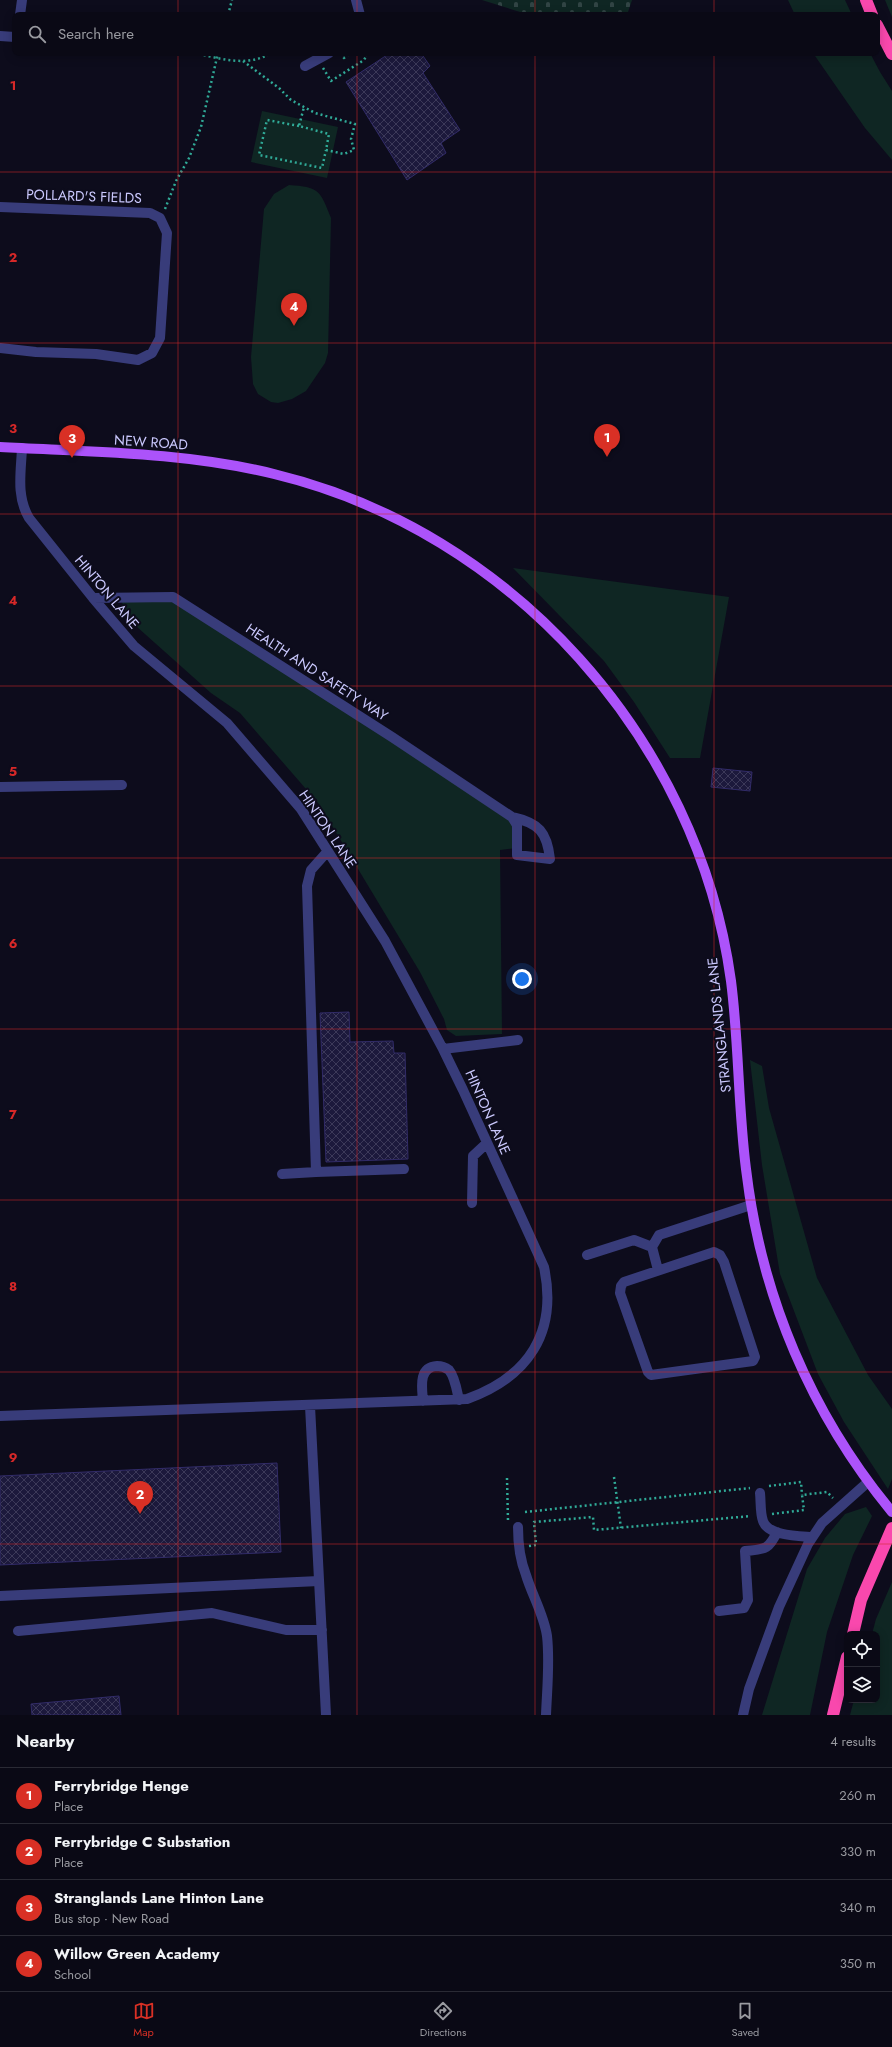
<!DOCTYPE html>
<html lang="en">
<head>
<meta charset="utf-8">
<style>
  body { margin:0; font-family:Jost,sans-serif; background:#13121e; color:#f1f3f6 }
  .controls { position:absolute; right:12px; bottom:12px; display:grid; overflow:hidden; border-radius:8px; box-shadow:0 2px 10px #0003 }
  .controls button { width:36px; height:36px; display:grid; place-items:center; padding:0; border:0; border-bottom:1px solid #2a2a34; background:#0a0915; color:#f1f3f6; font:20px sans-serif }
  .you { position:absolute; left:522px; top:979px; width:14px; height:14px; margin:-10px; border:3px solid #fff; border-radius:50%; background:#1a73e8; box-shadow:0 0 0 6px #1a73e833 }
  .badge { display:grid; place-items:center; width:26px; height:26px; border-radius:50%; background:#d93025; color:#fff; font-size:13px; font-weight:700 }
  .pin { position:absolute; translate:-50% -33px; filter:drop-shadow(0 1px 2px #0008) }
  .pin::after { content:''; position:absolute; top:21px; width:14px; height:12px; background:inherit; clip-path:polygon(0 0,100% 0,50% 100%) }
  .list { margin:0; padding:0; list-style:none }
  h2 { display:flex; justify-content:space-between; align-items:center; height:52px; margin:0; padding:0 16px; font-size:17px }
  h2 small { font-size:13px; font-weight:400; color:#999aa0 }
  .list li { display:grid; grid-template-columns:26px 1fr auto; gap:12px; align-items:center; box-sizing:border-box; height:56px; padding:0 16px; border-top:1px solid #2a2a34 }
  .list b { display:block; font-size:15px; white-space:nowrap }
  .list p { margin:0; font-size:13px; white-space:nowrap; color:#999aa0 }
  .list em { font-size:13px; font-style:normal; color:#999aa0 }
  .icon { flex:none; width:22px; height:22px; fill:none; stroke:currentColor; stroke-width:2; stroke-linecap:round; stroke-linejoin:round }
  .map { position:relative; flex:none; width:892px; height:1715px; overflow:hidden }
  .search { position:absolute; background:#0a0915; box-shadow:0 2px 10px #0003; left:12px; right:12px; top:12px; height:44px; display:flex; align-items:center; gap:10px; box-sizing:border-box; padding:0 14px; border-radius:8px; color:#999aa0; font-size:15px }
  .sheet { height:276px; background:#0a0915 }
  nav { display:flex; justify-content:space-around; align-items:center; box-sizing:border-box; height:56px; border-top:1px solid #2a2a34; background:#0a0915; font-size:11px; color:#999aa0 }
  nav a { display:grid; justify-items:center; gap:2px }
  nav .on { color:#d93025 }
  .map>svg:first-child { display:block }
</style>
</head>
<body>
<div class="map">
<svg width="892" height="1715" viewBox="0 0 892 1715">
  <defs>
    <pattern id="cemetery-stones" width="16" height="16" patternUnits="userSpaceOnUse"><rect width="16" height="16" fill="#0f2623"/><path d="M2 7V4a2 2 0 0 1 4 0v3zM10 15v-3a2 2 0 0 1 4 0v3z" fill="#314444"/></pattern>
    <pattern id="building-cross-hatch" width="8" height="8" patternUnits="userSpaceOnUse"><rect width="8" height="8" fill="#1c193c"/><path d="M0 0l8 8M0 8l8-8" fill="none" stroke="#3c3959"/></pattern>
  </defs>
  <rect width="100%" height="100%" fill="#0d0c1c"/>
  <path fill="#0f2623" d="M788,0H845L852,15H795Z
    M885,0H892V17Z
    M813,53H870L880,72L892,91V160L865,128Z
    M262,111L338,127L327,178L251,162Z
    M289,185C319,187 320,190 331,218L328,353L325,363L306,391L292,399L278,403L271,402L258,394L253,384L251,357L264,209L274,194Z
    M513,568L729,597L700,758H670L634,702L604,661Z
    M173,597L512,817L517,848L500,850L502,1034L456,1036L447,1030L444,1019L420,972L319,804L240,713L211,693L127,618L121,599Z
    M750,1060L762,1066L769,1108L817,1278L868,1375L892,1409V1479L888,1489L844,1422L818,1374L780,1274L762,1165Z
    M866,1507L872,1516L853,1555L827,1632L810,1715H762L807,1569L825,1538L845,1514Z
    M892,1582V1715H850L854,1700H877V1634H872L876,1619Z"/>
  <path fill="url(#cemetery-stones)" d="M482,0H632L627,15H530Z"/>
  <path fill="url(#building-cross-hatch)" stroke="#312b68" d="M390,53H421L430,66L423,73L460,130L441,143L446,153L407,180L346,82Z
    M713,768L752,772L750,791L711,787Z
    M349,1012L350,1042L393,1041L394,1053H405L408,1159L326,1162L320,1013Z
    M277,1463L281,1552L0,1565V1476Z
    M119,1696L121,1715H32L31,1704Z"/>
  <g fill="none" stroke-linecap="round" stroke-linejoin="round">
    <path stroke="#30aa97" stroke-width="2.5" stroke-dasharray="2 3" stroke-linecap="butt" d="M228,15L232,0
      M194,53C219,58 247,68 271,53
      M341,53L344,58L349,54L367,55
      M243,61L279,88L291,100L304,107L315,113L355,124L351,139L354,150L344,154L326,150L329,134L299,126L304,107
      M323,68L331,81L364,60L368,53
      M299,126L267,120L259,155L322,168L326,150
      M165,209L176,181L189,158L201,127L218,53
      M614,1477L621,1528
      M507,1478L508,1521
      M769,1486L801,1482L802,1495
      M525,1512L750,1488
      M772,1514L804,1510L802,1495L827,1492L833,1498
      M529,1546L536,1545L534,1522L593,1517L594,1530L751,1516"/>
    <path stroke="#383c7a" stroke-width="10" d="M356,0L360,15
      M20,15L22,0
      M0,36L15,37
      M305,66L329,53
      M0,207L150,213L160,218L167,233L160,338L152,353L138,360L96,354L36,352L0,348
      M93,598L173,597L392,737L512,817C539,823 547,832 550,859L517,855V825L512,817
      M0,787L122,785
      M327,852L311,870L307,886L316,1172L404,1169
      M443,1049L518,1040
      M282,1174L316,1172
      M472,1203L473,1156L487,1143
      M714,1252L720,1255L724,1262L755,1357L753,1361L651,1375L648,1372L620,1293L621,1286L624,1282Z
      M587,1255L634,1240L652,1247
      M658,1270L652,1247L659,1235L751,1205
      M423,1401C422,1388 418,1367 437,1366C442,1366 445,1367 449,1370C455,1377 457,1391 459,1400
      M310,1406L326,1715
      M0,1416L467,1399C528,1377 558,1333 544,1267L463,1090L443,1049L385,941L301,809L227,723L134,646L93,598L29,518C16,496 21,472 22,448
      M760,1493C761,1502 760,1513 763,1521C768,1536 799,1536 812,1537
      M518,1527C518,1544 520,1560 526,1575C532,1595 544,1615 547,1636C550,1662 547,1689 546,1715
      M0,1596L319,1581
      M719,1611L744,1608L748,1600L745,1551C764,1549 768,1551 777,1532
      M18,1631L212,1613L286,1630H322
      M743,1715L749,1689L779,1607L808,1544L822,1523L868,1482"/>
    <path stroke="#ac53fa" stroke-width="10" d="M0,447C91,452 185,452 274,474C511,531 698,739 731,981C739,1043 738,1107 746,1169C761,1296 811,1414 892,1512"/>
    <path stroke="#f948ad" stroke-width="12" d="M866,0L872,15
      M877,25L892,54
      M853,1634L861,1600L892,1528
      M833,1715L847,1657"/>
  </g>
  <path fill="none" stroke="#d62828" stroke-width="1" stroke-opacity="0.55" d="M178,0V15M357,0V15M535,0V15M714,0V15M178,53V1715M357,53V1715M535,53V1715M714,53V1715M0,172H892M0,343H892M0,514H892M0,686H892M0,858H892M0,1029H892M0,1200H892M0,1372H892M0,1544H892"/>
  <g text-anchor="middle" stroke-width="4" stroke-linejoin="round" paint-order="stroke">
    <g font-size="14" fill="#cac8fd" stroke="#0d0c1c">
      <text transform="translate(84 196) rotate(2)" y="5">POLLARD'S FIELDS</text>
      <text transform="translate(151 442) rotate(4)" y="5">NEW ROAD</text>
      <text transform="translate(107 592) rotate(50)" y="5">HINTON LANE</text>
      <text transform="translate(317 672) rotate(33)" y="5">HEALTH AND SAFETY WAY</text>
      <text transform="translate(328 829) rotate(56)" y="5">HINTON LANE</text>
      <text transform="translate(719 1025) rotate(-96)" y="5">STRANGLANDS LANE</text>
      <text transform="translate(488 1112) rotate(66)" y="5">HINTON LANE</text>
    </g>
  </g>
  <g font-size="13" text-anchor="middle" font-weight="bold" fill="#d62828" stroke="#0d0c1c" stroke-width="4" stroke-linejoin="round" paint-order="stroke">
    <text x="13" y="90">1</text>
    <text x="13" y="262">2</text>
    <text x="13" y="433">3</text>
    <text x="13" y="605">4</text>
    <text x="13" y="776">5</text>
    <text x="13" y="948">6</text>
    <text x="13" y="1119">7</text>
    <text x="13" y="1291">8</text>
    <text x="13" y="1462">9</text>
  </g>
</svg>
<div class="controls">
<button><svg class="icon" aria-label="locate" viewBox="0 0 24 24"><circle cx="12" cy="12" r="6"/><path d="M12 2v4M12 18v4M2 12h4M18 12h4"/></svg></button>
<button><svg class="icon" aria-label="layers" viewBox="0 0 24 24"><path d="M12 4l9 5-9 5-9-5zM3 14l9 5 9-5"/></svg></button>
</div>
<div class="you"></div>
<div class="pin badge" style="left:607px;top:457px">1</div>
<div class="pin badge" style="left:140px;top:1514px">2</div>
<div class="pin badge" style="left:72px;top:458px">3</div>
<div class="pin badge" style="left:294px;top:326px">4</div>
<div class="search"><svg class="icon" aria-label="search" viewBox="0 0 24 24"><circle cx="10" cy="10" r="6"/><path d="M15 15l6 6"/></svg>Search here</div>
</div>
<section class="sheet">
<h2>Nearby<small>4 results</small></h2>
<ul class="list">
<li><span class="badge">1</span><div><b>Ferrybridge Henge</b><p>Place</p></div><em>260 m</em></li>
<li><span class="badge">2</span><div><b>Ferrybridge C Substation</b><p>Place</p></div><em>330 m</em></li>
<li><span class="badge">3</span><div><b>Stranglands Lane Hinton Lane</b><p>Bus stop · New Road</p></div><em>340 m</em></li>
<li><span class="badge">4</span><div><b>Willow Green Academy</b><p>School</p></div><em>350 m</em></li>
</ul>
</section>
<nav>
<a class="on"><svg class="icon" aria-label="map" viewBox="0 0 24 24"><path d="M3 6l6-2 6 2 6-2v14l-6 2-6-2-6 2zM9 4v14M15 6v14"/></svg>Map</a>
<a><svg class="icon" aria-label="directions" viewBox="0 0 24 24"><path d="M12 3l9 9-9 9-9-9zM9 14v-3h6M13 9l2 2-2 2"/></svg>Directions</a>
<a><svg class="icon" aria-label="saved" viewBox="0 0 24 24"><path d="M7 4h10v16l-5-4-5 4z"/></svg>Saved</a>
</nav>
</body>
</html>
